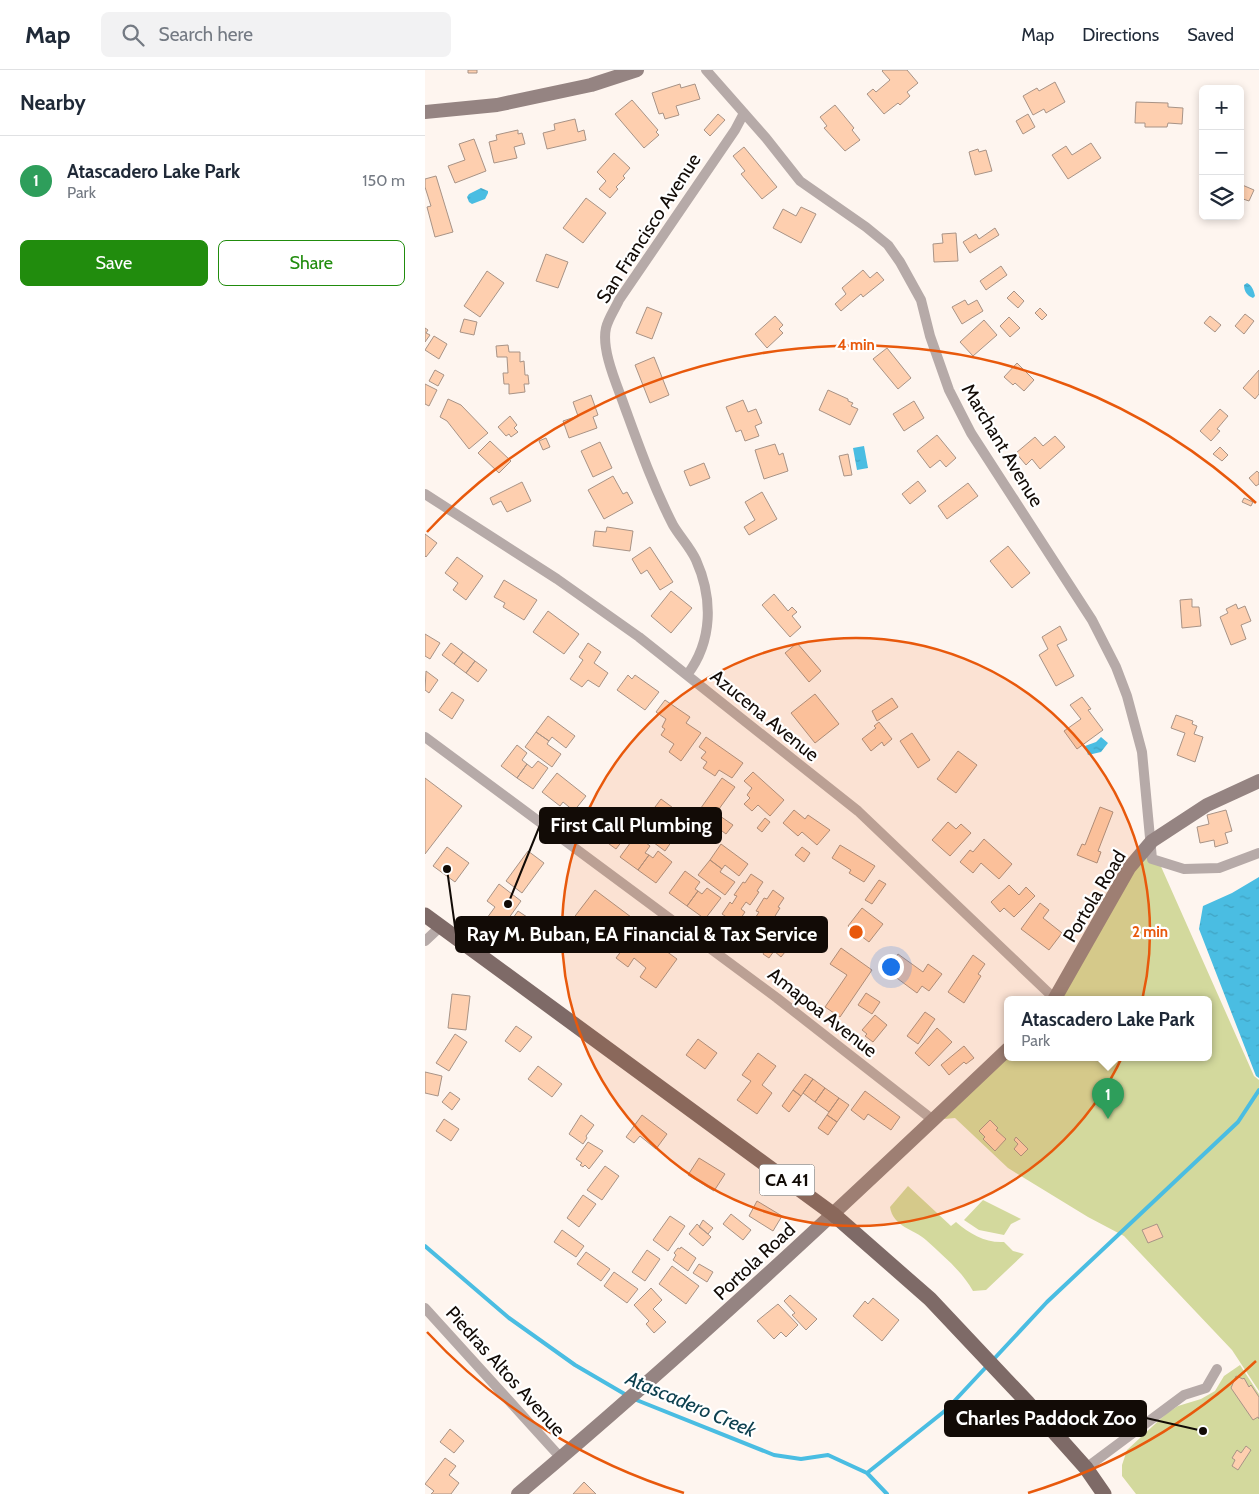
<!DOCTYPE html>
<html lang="en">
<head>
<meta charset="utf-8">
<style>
  body { margin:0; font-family:Cabin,sans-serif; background:#f2f2f3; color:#1f2937 }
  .controls { position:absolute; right:15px; top:15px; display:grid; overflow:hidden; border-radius:8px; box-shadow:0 2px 8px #0003 }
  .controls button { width:45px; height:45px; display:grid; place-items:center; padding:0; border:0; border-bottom:1px solid #e0e1e3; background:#fff; color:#1f2937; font:25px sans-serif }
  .you { position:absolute; left:465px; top:896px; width:18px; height:18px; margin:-12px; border:4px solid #fff; border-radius:50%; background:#1a73e8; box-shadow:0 0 0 8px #1a73e833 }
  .badge { display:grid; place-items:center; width:32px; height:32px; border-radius:50%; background:#218c0d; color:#fff; font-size:16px; font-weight:700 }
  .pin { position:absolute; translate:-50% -41px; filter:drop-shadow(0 1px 2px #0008) }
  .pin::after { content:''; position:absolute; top:26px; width:18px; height:15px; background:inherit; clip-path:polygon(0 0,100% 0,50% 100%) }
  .popup { position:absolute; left:579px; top:926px; width:208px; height:65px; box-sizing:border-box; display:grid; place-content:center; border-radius:8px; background:#fff; filter:drop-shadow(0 1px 4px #0005); font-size:16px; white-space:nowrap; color:#747a83 }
  .popup b { font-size:19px; color:#1f2937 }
  .popup::after { content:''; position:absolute; left:50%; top:100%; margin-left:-10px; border:10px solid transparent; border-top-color:#fff }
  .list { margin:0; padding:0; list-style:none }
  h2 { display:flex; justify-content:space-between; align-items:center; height:65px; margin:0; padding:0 20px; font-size:21px }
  h2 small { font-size:16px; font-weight:400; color:#747a83 }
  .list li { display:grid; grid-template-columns:32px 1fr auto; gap:15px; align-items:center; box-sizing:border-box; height:90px; padding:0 20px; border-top:1px solid #e0e1e3 }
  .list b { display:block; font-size:19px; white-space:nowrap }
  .list p { margin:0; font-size:16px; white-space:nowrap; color:#747a83 }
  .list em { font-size:16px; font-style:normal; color:#747a83 }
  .actions { display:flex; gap:10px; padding:15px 20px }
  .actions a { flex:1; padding:11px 0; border:1px solid #218c0d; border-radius:8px; text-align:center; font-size:18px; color:#218c0d }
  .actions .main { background:#218c0d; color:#fff }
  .icon { flex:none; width:28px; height:28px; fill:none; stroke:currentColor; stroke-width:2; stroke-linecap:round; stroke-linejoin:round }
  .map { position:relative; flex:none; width:834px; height:1424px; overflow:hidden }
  header { display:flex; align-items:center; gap:30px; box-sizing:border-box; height:70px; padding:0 25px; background:#fff; border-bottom:1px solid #e0e1e3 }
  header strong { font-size:24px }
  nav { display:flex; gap:28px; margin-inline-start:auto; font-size:18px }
  .search { width:350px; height:45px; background:#f2f2f3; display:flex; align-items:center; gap:12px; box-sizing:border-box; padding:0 18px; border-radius:8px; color:#747a83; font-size:19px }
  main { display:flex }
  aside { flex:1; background:#fff }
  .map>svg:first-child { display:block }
</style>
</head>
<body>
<header>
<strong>Map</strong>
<div class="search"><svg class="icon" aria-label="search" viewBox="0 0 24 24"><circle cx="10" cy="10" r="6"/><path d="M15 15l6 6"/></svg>Search here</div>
<nav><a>Map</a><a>Directions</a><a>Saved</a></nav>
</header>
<main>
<aside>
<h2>Nearby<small></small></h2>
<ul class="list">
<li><span class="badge" style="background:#2e9e5b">1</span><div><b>Atascadero Lake Park</b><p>Park</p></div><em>150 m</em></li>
</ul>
<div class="actions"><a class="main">Save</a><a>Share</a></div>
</aside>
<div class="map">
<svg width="834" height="1424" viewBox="0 0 834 1424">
  <defs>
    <pattern id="water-ripples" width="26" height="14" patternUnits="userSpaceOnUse" patternTransform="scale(1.25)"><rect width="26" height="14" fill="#4abde2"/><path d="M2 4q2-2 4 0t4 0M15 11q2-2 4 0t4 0" fill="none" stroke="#40a1c0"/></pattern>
  </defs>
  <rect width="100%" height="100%" fill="#fef5ef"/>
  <path fill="#d3d99d" d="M726,774L829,1006L834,1010V1321L807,1280L699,1166L663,1147L583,1098L530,1048L508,1050L583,988H783V930H631Z
    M483,1116L526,1156L531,1152C545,1164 560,1173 579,1172L588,1181L599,1184L561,1220L548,1221C536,1200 518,1186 501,1170C489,1159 468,1157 465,1137Z
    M558,1130L596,1149L586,1154L579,1165L554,1160L539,1150Z
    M815,1295L834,1324V1424H711L697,1406V1395L702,1380L742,1343L753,1336L776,1329L790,1321L799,1306Z"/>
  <path fill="url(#water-ripples)" d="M56,118L63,121V123L60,129L47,134L44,132L42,127L44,124Z
    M822,213C827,215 829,221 830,226L828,228C822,226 819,221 819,215Z
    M439,376L443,398L432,400L428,378Z
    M676,667L683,673L676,682L663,685L660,676L671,672Z
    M834,807V1008L831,1006L774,859L778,836L807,823Z"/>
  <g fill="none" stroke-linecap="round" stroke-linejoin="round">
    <path stroke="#4abde2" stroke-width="4" d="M0,1176L84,1248L150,1295L203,1326
      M568,1290L622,1232L813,1052L834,1020
      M209,1329L349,1385L376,1389L403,1385L442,1403L462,1424
      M442,1403L521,1340L563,1295"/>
  </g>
  <path fill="#fecfaf" stroke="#a89386" d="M43,0H52V3H43Z
    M458,0H482L493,13L482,22L485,26L475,35L473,33L459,44L442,24L448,19L451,22L465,10L457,1Z
    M630,12L640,32L621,43L619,39L608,45L598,26L612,18L614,21Z
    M255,14L256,18L270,14L275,29L251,36L254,45L240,49L238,43L234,44L227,23Z
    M207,30L233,60L231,62L234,65L219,78L190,44Z
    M711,32L743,33V37L758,38L757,54L743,53L742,57H720V53H710Z
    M410,35L429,58L427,60L435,70L420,81L399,58L402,56L395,47Z
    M293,44L300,50L285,66L279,60Z
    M603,44L610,57L598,64L591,51Z
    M150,49L153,62L159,60L161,70L122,79L118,63L130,60L129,54Z
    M93,60V64L97,63L100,74L89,77L92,88L69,93L64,72L72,70L71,65Z
    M49,69L61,101L30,113L23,96L40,90L34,74Z
    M666,73L676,88L643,109L627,85L641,76L647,85Z
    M319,77L352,117L337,129L316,104L320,101L308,86Z
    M553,79L554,82L561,80L567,101L550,105L544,82Z
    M189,83L205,98L198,106L200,108L191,117L193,119L185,128L174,119L181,111L172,102Z
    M11,106L28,162L10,167L2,137L6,136L0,117V109Z
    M815,114L829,120L824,131L815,128Z
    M161,128L181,143L158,173L138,158Z
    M376,137L391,144L376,173L348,158L358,139L371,146Z
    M570,158L574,165L545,183L538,172L551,164L554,169Z
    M531,163L533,191L509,192L508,174L518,173L517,164Z
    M121,184L143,192L133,218L111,211Z
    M576,196L582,205L561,220L555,211Z
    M438,200L445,208L452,202L459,210L438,227L436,224L416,241L410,234L421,224L417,218Z
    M62,201L79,213L55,247L39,236Z
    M589,221L599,231L593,238L582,228Z
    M540,230L543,235L552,230L558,241L537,254L527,237Z
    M222,237L237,243L227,269L211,263Z
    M615,238L622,245L617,250L610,243Z
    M820,244L829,251L819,264L810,256Z
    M350,246L358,255L354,259L358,263L342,278L330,264Z
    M785,246L796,255L790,262L779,253Z
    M584,247L595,258L585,267L575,256Z
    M39,249L52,252L49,265L35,262Z
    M559,250L572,265L548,286L535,272Z
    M0,258L3,260L1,263L5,265L0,272Z
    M9,266L22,274L14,289L0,280Z
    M83,275L84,282H95V292L99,291L100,305H103L104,314H99L100,322L84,324V314H79L78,303H83L82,287H72L71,276Z
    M462,278L486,308L473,319L448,289Z
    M229,287L244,325L225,333L210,295Z
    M592,293L609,310L599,321L590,313L588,315L579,307Z
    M10,300L19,305L13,316L4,311Z
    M834,300V324L830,329L818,318Z
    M0,314L12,320L4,336L0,334Z
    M403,320L423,329V331L428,333L426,336L433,339L425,355L394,340Z
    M166,325L173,345L168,347L172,358L144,368L138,351L153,346L148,332Z
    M23,329L36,335L63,363L44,379L22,351L15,347Z
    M318,330L323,342L331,339L337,353L330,356L334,366L320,371L316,360L311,362L301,337Z
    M489,331L499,348L479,361L468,344Z
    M795,339L803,346L792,359L795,361L786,371L775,361Z
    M85,346L92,355L89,358L93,362L86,367L84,364L81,366L73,357Z
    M512,365L531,388L521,397L515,390L505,398L492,381Z
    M630,366L640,377L615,399L607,389L601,395L591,383L610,367L618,376Z
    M121,368L125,377L118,380L114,371Z
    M65,371L86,391L74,403L53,383Z
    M175,372L187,398L168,407L156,381Z
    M350,374L354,385L358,383L363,401L339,409L330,380Z
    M795,377L803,385L797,391L788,384Z
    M423,384L427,405L419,406L414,386Z
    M279,393L285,408L265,416L259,401Z
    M832,401L834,403V414L831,416L824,408Z
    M188,406L198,424L202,422L208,433L179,449L163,420Z
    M493,411L501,421L485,434L477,424Z
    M97,412L106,431L82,442L76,431L68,435L65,428Z
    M543,413L553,426L522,449L513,436Z
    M337,422L352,449L324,465L319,457L330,450L320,432Z
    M819,428L828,432L826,436L817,432Z
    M182,457L208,461L205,481L168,476L170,461L181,462Z
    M0,464L12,473L1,487L0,486Z
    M583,476L605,503L587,518L565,491Z
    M225,477L248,512L235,520L222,500L216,504L207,489Z
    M32,487L58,506L41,530L28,520L33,513L20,503Z
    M79,510L112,530L99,550L78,537L80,533L69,527Z
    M246,521L267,538L246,563L226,546Z
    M349,524L363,541L367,537L372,542L367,546L376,557L365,567L337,535Z
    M767,529V537H774L776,556L757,558L755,530Z
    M811,534L813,539L820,536L826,551L816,555L821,569L806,575L795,547L803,543L801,539Z
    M123,541L154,564L139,584L108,562Z
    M635,556L642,570L632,575L649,606L631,616L614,585L623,579L617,567Z
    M0,564L15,573L5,589L0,586Z
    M26,573L38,582L29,594L17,585Z
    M163,573L176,582L169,593L183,603L174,617L163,610L157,617L145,609L158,590L154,587Z
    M372,573L396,601L384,612L360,583Z
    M38,582L50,591L41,603L29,594Z
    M50,591L62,600L53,612L41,603Z
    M1,601L13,610L4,623L0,620Z
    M203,605L207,609L210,605L234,622L220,640L192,620Z
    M27,622L39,630L27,649L14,640Z
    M390,624L414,654L390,673L366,643Z
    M657,627L666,639L663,640L678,660L652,679L639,661L656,649L645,635Z
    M467,628L473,637L452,651L447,641Z
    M240,630L265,647L261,653L276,663L256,691L244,682L249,674L236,665L240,659L237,657L241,649L231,642Z
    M751,645L768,651L767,654L772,656L769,664L778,667L770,692L752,685L760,663L746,658Z
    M123,646L150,666L141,678L127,667L124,671L111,662Z
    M454,652L467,669L459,676L457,672L446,681L437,669L451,658L449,656Z
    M111,662L124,671L122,674L136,684L127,697L100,677Z
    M487,663L505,690L493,698L475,671Z
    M281,667L318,693L307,708L294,700L290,706L278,698L282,692L276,688L281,682L274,677Z
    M92,675L102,683L97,690L102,694L92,708L76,696Z
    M533,681L552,695L531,723L512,709Z
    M113,691L123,698L108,719L92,708L102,694L107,698Z
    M328,702L359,730L345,746L333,735L327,741L319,734L325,728L322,725L327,718L319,711Z
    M132,703L161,726L149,741L138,732L135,736L117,722Z
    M0,708L37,736L0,784Z
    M297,708L310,717L283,754L271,745Z
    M236,729L263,749L251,765L239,755L241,752L227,741Z
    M675,737L688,742L673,781L676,782L672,793L652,785L657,774L660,775Z
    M369,740L380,749L383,745L405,760L392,775L377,762L373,766L358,753Z
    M801,740L807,761L800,763L803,773L790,777L789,770L775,773L772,757L784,754L782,745Z
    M193,741L210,754L191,779L158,755L167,743L182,755Z
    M295,746L308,755L301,764L289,755Z
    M222,748L236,758L239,755L251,765L240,781L213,761Z
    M340,748L345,752L337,762L332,758Z
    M523,752L531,759L536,754L546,763L525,786L507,770Z
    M211,765L225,776L220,783L224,785L213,800L195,787Z
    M559,769L587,794L574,809L556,793L548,803L535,792L545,780L548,782Z
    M296,774L323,794L314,806L300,795L297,799L285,790Z
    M415,775L450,796L439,812L424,803L426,800L407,788Z
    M22,777L44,793L30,812L8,796Z
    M377,777L385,783L379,792L370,785Z
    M103,781L119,793L97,823L81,811Z
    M233,781L247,792L231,813L213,800L224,785L228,788Z
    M285,790L297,799L295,802L310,812L300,825L273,805Z
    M260,801L275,812L270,819L273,821L262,836L244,823Z
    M326,804L338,812L332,821L334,822L325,835L321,832L316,839L320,842L312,854L297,844L305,832L307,834L312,826L309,825L318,812L320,813Z
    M454,810L461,814L447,834L440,830Z
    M74,814L96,831L76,859L62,848L70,837L62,831Z
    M584,815L594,825L601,817L610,826L589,847L579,838L575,842L566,832Z
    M282,818L296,828L280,849L262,836L273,821L277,824Z
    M170,820L206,847L181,881L144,854Z
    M348,820L359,828L353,837L355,838L347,851L343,848L338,855L342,858L334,870L319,860L326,848L329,850L334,842L331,841L339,828L342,829Z
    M615,833L624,840L618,848L637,863L624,880L596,859Z
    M437,838L458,854L444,872L423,856Z
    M93,841L105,849L90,870L83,865L86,861L81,858Z
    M377,848L385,854L388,851L399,859L386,877L375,869L378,865L369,859Z
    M356,858L364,864L358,873L364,877L356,887L349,881L344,888L338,884L343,876L340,874L347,865L350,867Z
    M212,860L252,889L231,918L215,907L221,898L209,888L203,897L191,888Z
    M416,878L447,900L415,947L400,937L422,905L405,894Z
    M473,884L498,902L503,894L517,904L504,921L497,916L492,923L461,900Z
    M548,885L560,894L553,904L556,906L539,933L523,922Z
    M441,923L455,932L447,944L433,935Z
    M27,924L45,926L41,960L23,958Z
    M500,942L510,949L493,974L482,966Z
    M450,945L462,955L448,972L440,966L442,964L437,960Z
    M91,956L107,967L95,982L80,971Z
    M512,958L527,972L504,996L490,983Z
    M30,964L42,972L24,1001L11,993Z
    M273,969L292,983L280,999L261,985Z
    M539,976L549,988L541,994L539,992L524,1005L516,995Z
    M333,983L351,996L337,1015L347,1023L332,1044L312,1030L326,1011L317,1005Z
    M113,996L137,1014L127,1027L103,1009Z
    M0,1002L17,1006L13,1026L0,1023Z
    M380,1004L388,1009L376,1026L368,1020Z
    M388,1009L400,1018L390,1032L378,1023Z
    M400,1018L414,1028L404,1042L390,1032Z
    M368,1020L376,1026L364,1042L357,1036Z
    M440,1021L475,1047L466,1060L443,1044L439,1050L426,1040Z
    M25,1022L35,1029L27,1040L17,1032Z
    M414,1028L424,1035L412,1052L402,1045Z
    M156,1045L169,1055L161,1066L162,1068L158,1074L144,1064Z
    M217,1045L242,1064L231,1079L215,1066L209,1073L201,1067Z
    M402,1045L412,1052L403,1065L393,1058Z
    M19,1049L34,1059L26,1071L11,1061Z
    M565,1050L573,1058L571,1060L581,1069L570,1081L558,1069L560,1067L554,1061Z
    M591,1067L603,1079L596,1086L589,1079L593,1074L589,1070Z
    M163,1072L178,1081L164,1099L160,1095L158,1097L155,1095L157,1093L151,1089Z
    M274,1088L300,1104L289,1121L263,1105Z
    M180,1096L194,1106L177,1130L162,1120Z
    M158,1125L171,1134L154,1157L142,1148Z
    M332,1131L357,1146L348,1161L324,1146Z
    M306,1144L326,1160L318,1170L298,1154Z
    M245,1146L260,1156L243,1181L228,1170Z
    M278,1150L288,1158L283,1164L274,1157Z
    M272,1154L286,1167L278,1176L264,1164Z
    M732,1154L738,1167L723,1173L717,1160Z
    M137,1160L159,1176L151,1187L129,1172Z
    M256,1177L271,1188L263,1201L248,1190L251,1185L249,1183L253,1178L255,1179Z
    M222,1180L235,1189L220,1211L207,1202Z
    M161,1182L185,1199L176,1211L152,1194Z
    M274,1194L288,1202L282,1212L268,1203Z
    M247,1196L274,1216L261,1234L234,1214Z
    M189,1202L213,1219L202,1233L179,1216Z
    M226,1218L237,1230L228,1239L241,1252L229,1263L221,1254L224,1251L209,1235Z
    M365,1225L392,1249L381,1260L367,1245L370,1243L359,1231Z
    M448,1228L474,1250L457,1271L428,1246L440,1231L443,1234Z
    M353,1234L373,1255L361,1267L356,1262L349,1269L332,1251Z
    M811,1306L818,1309L819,1308L824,1317L826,1315L834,1327V1349L833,1347L828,1350L806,1318Z
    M25,1359L39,1371L29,1383L15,1372Z
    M821,1376L826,1380L813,1400L807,1396L810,1390L807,1388L812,1380L816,1383Z
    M20,1388L31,1396L24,1405L34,1413L26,1424H6L9,1421L0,1414Z
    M159,1412L171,1424H148Z"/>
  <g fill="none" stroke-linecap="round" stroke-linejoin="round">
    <path stroke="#b6aaa8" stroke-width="10" d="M281,0L341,68L375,111L441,157L463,175L475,192L496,230L505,266L524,320L546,363L667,550L691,597L702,626L717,682L727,789L759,799L794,798L834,783
      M0,424L132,509L214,567L433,741L630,929
      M262,605C288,571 288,528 271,490C265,477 255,467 248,455C228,416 214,376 199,335C192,315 176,280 181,258C183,249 190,239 194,230L310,60L319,43
      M0,667L352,928L508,1050
      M0,871L15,857
      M0,1238L136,1388
      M661,1398L759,1325L781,1318L792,1299"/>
    <path stroke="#958482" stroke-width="14" d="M0,42L72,35L166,15L212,0
      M629,930L704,798L727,771L782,735L834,711
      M93,1424C262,1282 423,1131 583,979"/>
    <path stroke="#7e6a67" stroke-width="15" d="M0,845L408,1144L505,1229L603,1333L661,1398L679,1424"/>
  </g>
  <circle cx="431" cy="862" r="294" fill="#e8590c" fill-opacity=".12"/>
  <g fill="none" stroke="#e8590c" stroke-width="2.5">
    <circle cx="431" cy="862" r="294"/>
    <path d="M831 1291A587 587 0 0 1 603 1423M259 1423A587 587 0 0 1 2 1262M2 462A587 587 0 0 1 831 433"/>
  </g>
  <g text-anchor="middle" stroke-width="4.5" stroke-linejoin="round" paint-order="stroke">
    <rect fill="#fff" stroke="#595451" stroke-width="1" x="334.5" y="1094.5" width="55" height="31" rx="4"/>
    <g font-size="18" font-weight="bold" fill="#120b06">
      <text x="362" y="1116">CA 41</text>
    </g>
    <g font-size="19" fill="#120b06" stroke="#fff">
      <text transform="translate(223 158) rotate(-57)" y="7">San Francisco Avenue</text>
      <text transform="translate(578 375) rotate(59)" y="7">Marchant Avenue</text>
      <text transform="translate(340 645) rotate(39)" y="7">Azucena Avenue</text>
      <text transform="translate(669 826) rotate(-59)" y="7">Portola Road</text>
      <text transform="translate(398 942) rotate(38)" y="7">Amapoa Avenue</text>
      <text transform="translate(329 1191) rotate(-43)" y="7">Portola Road</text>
      <text transform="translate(81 1301) rotate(48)" y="7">Piedras Altos Avenue</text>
    </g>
    <g font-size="20" font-style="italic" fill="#0e4150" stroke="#fff">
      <text transform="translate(266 1334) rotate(23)" y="7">Atascadero Creek</text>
    </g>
  </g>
  <circle cx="431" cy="862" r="8" fill="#e8590c" stroke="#fff" stroke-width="2.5"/>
  <g font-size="15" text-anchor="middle" font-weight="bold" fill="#e8590c" stroke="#fff" stroke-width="4.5" stroke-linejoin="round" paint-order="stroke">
    <text x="431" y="280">4 min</text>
    <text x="725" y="867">2 min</text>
  </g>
  <path fill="none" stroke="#120b06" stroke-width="2" d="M83 834L115 755M22 799L31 864M778 1361L721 1348"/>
  <g fill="#120b06" stroke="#fff" stroke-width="2">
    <circle cx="83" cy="834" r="5"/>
    <circle cx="22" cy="799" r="5"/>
    <circle cx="778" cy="1361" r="5"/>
  </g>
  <g fill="#120b06" stroke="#120b06" stroke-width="2">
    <rect x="115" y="738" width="181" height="35" rx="5"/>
    <rect x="31" y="847" width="371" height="35" rx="5"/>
    <rect x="520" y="1331" width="201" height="35" rx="5"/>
  </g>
  <g font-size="20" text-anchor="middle" font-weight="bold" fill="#fff">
    <text x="206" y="762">First Call Plumbing</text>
    <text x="217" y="871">Ray M. Buban, EA Financial &amp; Tax Service</text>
    <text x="621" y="1355">Charles Paddock Zoo</text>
  </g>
</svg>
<div class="controls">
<button>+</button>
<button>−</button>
<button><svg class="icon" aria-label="layers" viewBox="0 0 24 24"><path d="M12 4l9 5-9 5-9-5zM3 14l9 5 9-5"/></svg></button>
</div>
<div class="you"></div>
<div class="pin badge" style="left:683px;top:1049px;background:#2e9e5b">1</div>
<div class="popup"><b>Atascadero Lake Park</b>Park</div>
</div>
</main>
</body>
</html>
